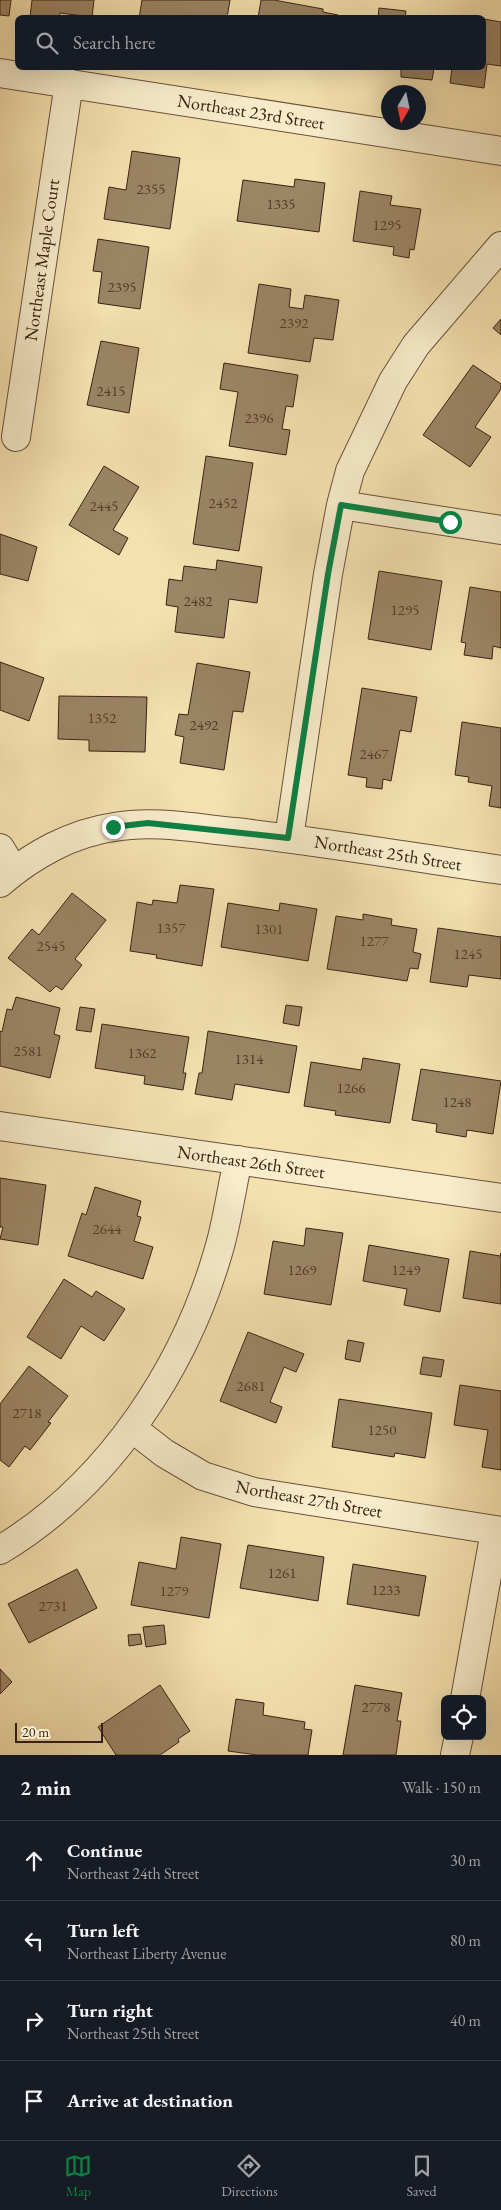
<!DOCTYPE html>
<html lang="en">
<head>
<meta charset="utf-8">
<style>
  body { margin:0; font-family:"EB Garamond",serif; background:#20242c; color:#f1f3f6 }
  .controls { position:absolute; right:15px; bottom:15px; display:grid; overflow:hidden; border-radius:8px; box-shadow:0 5px 20px #0002 }
  .controls button { width:45px; height:45px; display:grid; place-items:center; padding:0; border:0; border-bottom:1px solid #363941; background:#171b24; color:#f1f3f6; font:25px sans-serif }
  .compass { position:absolute; left:381px; top:85px; width:45px; height:45px; border-radius:50%; background:#171b24; box-shadow:0 5px 20px #0002; rotate:189deg }
  .scale { position:absolute; left:15px; bottom:12px; width:88px; box-sizing:border-box; padding-left:5px; border:2px solid #3b2215; border-top:0; font-size:14px; line-height:18px; white-space:nowrap; color:#3b2215; -webkit-text-stroke:4px #f8eccb; paint-order:stroke }
  .stop { position:absolute; width:15px; height:15px; margin:-11px; border:4px solid #0b8043; border-radius:50%; background:#fff }
  .stop.end { background:#0b8043; border-color:#fff; box-shadow:0 1px 5px #0008 }
  .list { margin:0; padding:0; list-style:none }
  h2 { display:flex; justify-content:space-between; align-items:center; height:65px; margin:0; padding:0 20px; font-size:21px }
  h2 small { font-size:16px; font-weight:400; color:#9ea1a6 }
  .list li { display:grid; grid-template-columns:32px 1fr auto; gap:15px; align-items:center; box-sizing:border-box; height:80px; padding:0 20px; border-top:1px solid #363941 }
  .list b { display:block; font-size:19px; white-space:nowrap }
  .list p { margin:0; font-size:16px; white-space:nowrap; color:#9ea1a6 }
  .list em { font-size:16px; font-style:normal; color:#9ea1a6 }
  .icon { flex:none; width:28px; height:28px; fill:none; stroke:currentColor; stroke-width:2; stroke-linecap:round; stroke-linejoin:round }
  .map { position:relative; flex:none; width:501px; height:1755px; overflow:hidden }
  .search { position:absolute; background:#171b24; box-shadow:0 5px 20px #0002; left:15px; right:15px; top:15px; height:55px; display:flex; align-items:center; gap:12px; box-sizing:border-box; padding:0 18px; border-radius:8px; color:#9ea1a6; font-size:19px }
  .sheet { height:385px; background:#171b24 }
  nav { display:flex; justify-content:space-around; align-items:center; box-sizing:border-box; height:70px; border-top:1px solid #363941; background:#171b24; font-size:14px; color:#9ea1a6 }
  nav a { display:grid; justify-items:center; gap:2px }
  nav .on { color:#0b8043 }
  .map>svg:first-child { display:block }
</style>
</head>
<body>
<div class="map">
<svg width="501" height="1755" viewBox="0 0 501 1755">
  <rect width="100%" height="100%" fill="#f4e1af"/>
  <filter id="stains"><feTurbulence type="fractalNoise" baseFrequency=".004" numOctaves="4"/><feColorMatrix values="0 0 0 0 .2 0 0 0 0 .09 0 0 0 0 .02 0 0 0 .5 -.17"/></filter>
  <radialGradient id="worn" r=".72"><stop offset=".6" stop-color="#630" stop-opacity="0"/><stop offset="1" stop-color="#630" stop-opacity=".3"/></radialGradient>
  <path fill="#9b8565" stroke="#3b2215" d="M0,0H11L9,16L0,15Z
    M32,0H94L92,17L60,13L59,18H30Z
    M142,0H230L227,18H139Z
    M261,0H274L323,9V12L338,15L337,18H258Z
    M379,8L406,11L405,18H378Z
    M484,19L501,22V66L487,64L484,88L450,83L452,68H484Z
    M401,68H434L432,80L401,77Z
    M132,151L180,158L170,229L104,219L109,187L126,190Z
    M295,179L325,183L319,232L237,221L243,180L294,187Z
    M360,191L392,196L390,205L421,209L414,250L410,249L409,258L393,255L394,247L353,241Z
    M98,239L149,247L140,309L98,303L102,272L93,271Z
    M259,284L291,289L289,307L303,309L305,295L339,300L333,340L314,338L310,362L248,353Z
    M501,319V335L493,328Z
    M101,341L139,348L129,413L87,405Z
    M224,363L298,375L293,407L286,406L282,429L290,430L286,455L229,446L238,392L220,389Z
    M473,365L501,384V389L475,427L491,437L470,467L423,435Z
    M206,456L253,463L239,551L193,544Z
    M104,466L139,487L113,530L128,538L119,555L69,525Z
    M0,534L37,547L28,581L0,574Z
    M217,560L262,567L257,603L229,599L224,638L175,632L178,607L166,605L169,579L182,581L184,566L216,570Z
    M379,571L442,581L431,650L368,639Z
    M470,587L501,592V648L493,646L492,659L464,655L466,643L461,642Z
    M0,662L44,678L29,721L0,710Z
    M197,663L250,672L243,712L233,711L224,770L180,763L184,737L175,735L179,714L188,715Z
    M362,688L417,697L411,732L400,730L391,781L383,779L382,789L366,787L367,778L348,775Z
    M59,696L147,697L145,752L89,751V740L58,739Z
    M462,722L501,728V808L489,806L492,786L468,782L469,777L455,775Z
    M180,885L214,889L202,966L156,958L157,955L130,951L137,902L152,905L153,900L177,903Z
    M72,893L106,920L75,959L82,965L62,990L56,986L50,992L8,958L32,929L39,935Z
    M228,903L279,911L280,903L317,909L308,961L221,947Z
    M363,914L392,919L391,925L417,929L413,952L421,954L418,969L410,968L407,981L327,969L336,916L363,920Z
    M438,928L501,937V979L469,975L467,987L430,982Z
    M16,997L60,1008L54,1034L60,1036L50,1078L0,1066V1031L2,1032L7,1009L12,1010Z
    M286,1005L302,1007L299,1026L283,1023Z
    M80,1007L95,1009L91,1032L76,1030Z
    M102,1024L189,1037L183,1073H186L183,1090L144,1084L145,1076L95,1068Z
    M208,1031L297,1046L289,1093L235,1084L232,1100L195,1094L199,1073H202Z
    M363,1058L400,1064L390,1123L335,1115L336,1111L304,1106L311,1062L361,1070Z
    M421,1069L501,1081L493,1134L467,1130L466,1137L436,1132L437,1124L412,1120Z
    M0,1178L46,1185L38,1245L0,1239L3,1227H0Z
    M95,1187L141,1201L137,1216L141,1217L134,1241L153,1247L143,1279L68,1256L82,1213L86,1215Z
    M306,1228L343,1233L331,1305L264,1294L273,1241L304,1246Z
    M369,1245L449,1259L440,1312L404,1305L407,1289L363,1281Z
    M470,1251L500,1256L501,1253V1304L463,1298Z
    M64,1279L92,1297L96,1291L125,1309L104,1341L81,1326L61,1359L27,1337Z
    M248,1332L304,1354L296,1372L284,1367L270,1402L282,1407L276,1423L220,1401Z
    M348,1340L364,1343L360,1362L345,1359Z
    M423,1357L444,1360L441,1377L420,1374Z
    M29,1366L68,1396L48,1422L51,1423L30,1450L25,1446L9,1467L0,1460V1404Z
    M460,1385L501,1391V1470L482,1467L488,1430L454,1425Z
    M339,1399L432,1413L425,1458L395,1453L394,1457L332,1447Z
    M181,1537L221,1544L209,1618L131,1605L139,1562L176,1569Z
    M248,1545L324,1557L318,1601L240,1588Z
    M353,1564L426,1576L419,1616L347,1604Z
    M77,1569L97,1608L29,1643L8,1604Z
    M164,1625L166,1644L146,1647L143,1627Z
    M140,1634L142,1644L129,1646L128,1635Z
    M0,1669L12,1682L0,1694Z
    M160,1685L190,1731L178,1739L179,1742L160,1755H116L98,1727Z
    M355,1685L402,1693L397,1721H401L396,1755H343Z
    M236,1699L264,1703L263,1715L305,1722L304,1729L312,1730L308,1755H257L228,1751Z"/>
  <g fill="none" stroke-linecap="round" stroke-linejoin="round">
    <defs>
      <path id="minor" d="M0,73L501,151
        M16,437L69,83
        M341,505L501,530
        M289,838L328,574L341,505L350,471L393,381L416,345L501,246
        M0,848L14,871
        M0,883C32,855 72,833 114,827C154,820 194,828 235,832C324,842 412,857 501,870
        M0,1126L501,1198
        M132,1428L164,1453L203,1476L254,1492L501,1531
        M0,1550C110,1484 188,1364 221,1242C228,1215 232,1187 238,1160
        M465,1699L495,1531
        M455,1755L459,1736"/>
    </defs>
    <use href="#minor" stroke="#69523c" stroke-width="30"/>
    <use href="#minor" stroke="#f8eccb" stroke-width="28"/>
  </g>
  <g fill="none" stroke-linecap="round" stroke-linejoin="round">
    <path stroke="#0b8043" stroke-width="6" d="M113,827L148,823L288,838L328,574L341,505L450,522"/>
  </g>
  <g text-anchor="middle" stroke-width="4.5" stroke-linejoin="round" paint-order="stroke">
    <g font-size="15" fill="#533b29">
      <text x="151" y="194">2355</text>
      <text x="281" y="209">1335</text>
      <text x="387" y="230">1295</text>
      <text x="122" y="292">2395</text>
      <text x="294" y="328">2392</text>
      <text x="111" y="396">2415</text>
      <text x="259" y="423">2396</text>
      <text x="223" y="508">2452</text>
      <text x="104" y="511">2445</text>
      <text x="198" y="606">2482</text>
      <text x="405" y="615">1295</text>
      <text x="102" y="723">1352</text>
      <text x="204" y="730">2492</text>
      <text x="374" y="759">2467</text>
      <text x="171" y="933">1357</text>
      <text x="269" y="934">1301</text>
      <text x="374" y="946">1277</text>
      <text x="51" y="951">2545</text>
      <text x="468" y="959">1245</text>
      <text x="28" y="1056">2581</text>
      <text x="142" y="1058">1362</text>
      <text x="249" y="1064">1314</text>
      <text x="351" y="1093">1266</text>
      <text x="457" y="1107">1248</text>
      <text x="107" y="1234">2644</text>
      <text x="302" y="1275">1269</text>
      <text x="406" y="1275">1249</text>
      <text x="251" y="1391">2681</text>
      <text x="27" y="1418">2718</text>
      <text x="382" y="1435">1250</text>
      <text x="282" y="1578">1261</text>
      <text x="386" y="1595">1233</text>
      <text x="174" y="1596">1279</text>
      <text x="53" y="1611">2731</text>
      <text x="376" y="1712">2778</text>
    </g>
    <g font-size="18" fill="#3b2215" stroke="#f8eccb">
      <text transform="translate(251 112) rotate(9)" y="6">Northeast 23rd Street</text>
      <text transform="translate(42 260) rotate(-82)" y="6">Northeast Maple Court</text>
      <text transform="translate(388 853) rotate(9)" y="6">Northeast 25th Street</text>
      <text transform="translate(251 1162) rotate(8)" y="6">Northeast 26th Street</text>
      <text transform="translate(309 1499) rotate(10)" y="6">Northeast 27th Street</text>
    </g>
  </g>
  <rect width="100%" height="100%" filter="url(#stains)"/>
  <rect width="100%" height="100%" fill="url(#worn)"/>
</svg>
<div class="controls">
<button><svg class="icon" aria-label="locate" viewBox="0 0 24 24"><circle cx="12" cy="12" r="6"/><path d="M12 2v4M12 18v4M2 12h4M18 12h4"/></svg></button>
</div>
<svg class="compass" viewBox="-18 -18 36 36"><path d="M0-13l5 13h-10z" fill="#e53935"/><path d="M0 13l5-13h-10z" fill="#9ea1a6"/></svg>
<div class="scale">20 m</div>
<div class="stop" style="left:450px;top:522px"></div>
<div class="stop end" style="left:113px;top:827px"></div>
<div class="search"><svg class="icon" aria-label="search" viewBox="0 0 24 24"><circle cx="10" cy="10" r="6"/><path d="M15 15l6 6"/></svg>Search here</div>
</div>
<section class="sheet">
<h2>2 min<small>Walk · 150 m</small></h2>
<ul class="list">
<li><svg class="icon" aria-label="ahead" viewBox="0 0 24 24"><path d="M12 20V5M6 11l6-6 6 6"/></svg><div><b>Continue</b><p>Northeast 24th Street</p></div><em>30 m</em></li>
<li><svg class="icon" aria-label="left" viewBox="0 0 24 24"><path d="M17 20v-9H6M10 6l-5 5 5 5"/></svg><div><b>Turn left</b><p>Northeast Liberty Avenue</p></div><em>80 m</em></li>
<li><svg class="icon" aria-label="right" viewBox="0 0 24 24"><path d="M7 20v-9h11M14 6l5 5-5 5"/></svg><div><b>Turn right</b><p>Northeast 25th Street</p></div><em>40 m</em></li>
<li><svg class="icon" aria-label="arrive" viewBox="0 0 24 24"><path d="M6 21V4h12l-3 4 3 4H6"/></svg><div><b>Arrive at destination</b></div></li>
</ul>
</section>
<nav>
<a class="on"><svg class="icon" aria-label="map" viewBox="0 0 24 24"><path d="M3 6l6-2 6 2 6-2v14l-6 2-6-2-6 2zM9 4v14M15 6v14"/></svg>Map</a>
<a><svg class="icon" aria-label="directions" viewBox="0 0 24 24"><path d="M12 3l9 9-9 9-9-9zM9 14v-3h6M13 9l2 2-2 2"/></svg>Directions</a>
<a><svg class="icon" aria-label="saved" viewBox="0 0 24 24"><path d="M7 4h10v16l-5-4-5 4z"/></svg>Saved</a>
</nav>
</body>
</html>
